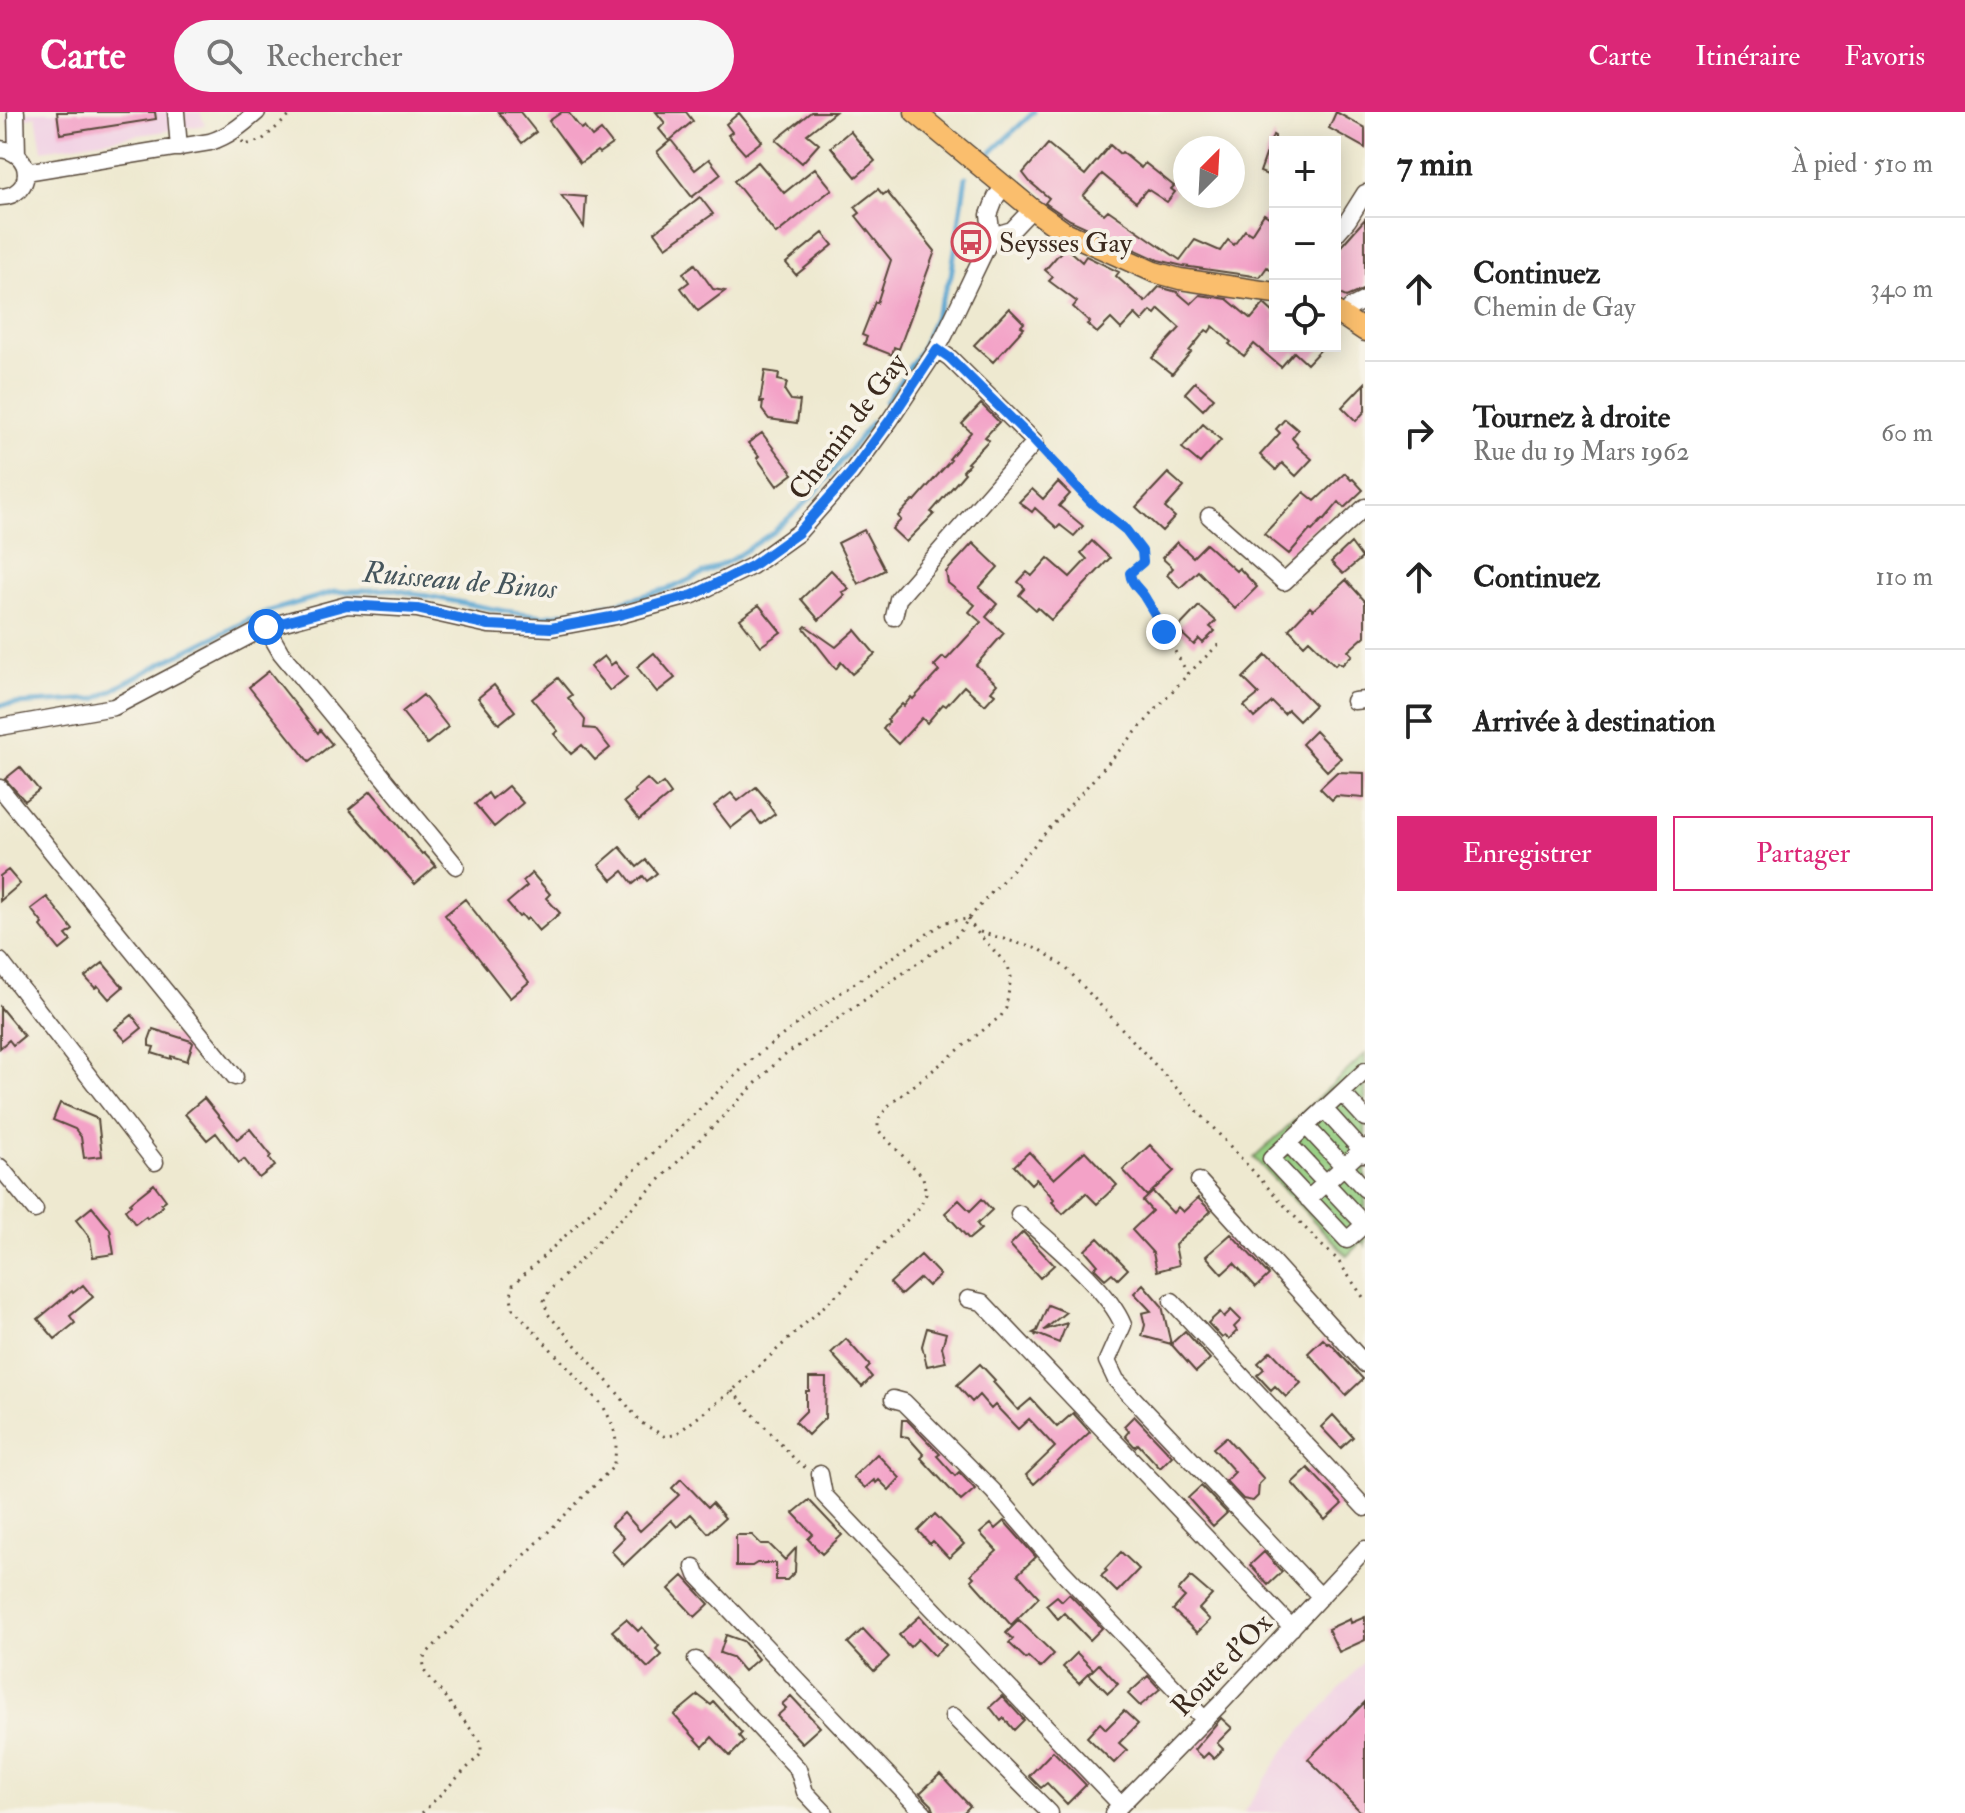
<!DOCTYPE html>
<html lang="fr">
<head>
<meta charset="utf-8">
<style>
  body { margin:0; font-family:"IM FELL Double Pica",serif; background:#f6f6f6; color:#222 }
  .controls { position:absolute; right:24px; top:24px; display:grid; overflow:hidden; border-radius:0px; box-shadow:0 4px 20px #0003 }
  .controls button { width:72px; height:72px; display:grid; place-items:center; padding:0; border:0; border-bottom:2px solid #e0e0e0; background:#fff; color:#222; font:40px sans-serif }
  .compass { position:absolute; left:1173px; top:24px; width:72px; height:72px; border-radius:50%; background:#fff; box-shadow:0 4px 20px #0003; rotate:24deg }
  .stop { position:absolute; width:24px; height:24px; margin:-18px; border:6px solid #1a73e8; border-radius:50%; background:#fff }
  .stop.end { background:#1a73e8; border-color:#fff; box-shadow:0 2px 8px #0008 }
  .list { margin:0; padding:0; list-style:none }
  h2 { display:flex; justify-content:space-between; align-items:center; height:104px; margin:0; padding:0 32px; font-size:34px }
  h2 small { font-size:26px; font-weight:400; color:#767676 }
  .list li { display:grid; grid-template-columns:52px 1fr auto; gap:24px; align-items:center; box-sizing:border-box; height:144px; padding:0 32px; border-top:2px solid #e0e0e0 }
  .list b { display:block; font-size:30px; white-space:nowrap }
  .list p { margin:0; font-size:26px; white-space:nowrap; color:#767676 }
  .list em { font-size:26px; font-style:normal; color:#767676 }
  .actions { display:flex; gap:16px; padding:24px 32px }
  .actions a { flex:1; padding:18px 0; border:2px solid #db2777; border-radius:0px; text-align:center; font-size:28px; color:#db2777 }
  .actions .main { background:#db2777; color:#fff }
  .icon { flex:none; width:44px; height:44px; fill:none; stroke:currentColor; stroke-width:2; stroke-linecap:round; stroke-linejoin:round }
  .map { position:relative; flex:none; width:1365px; height:1701px; overflow:hidden }
  header { display:flex; align-items:center; gap:48px; box-sizing:border-box; height:112px; padding:0 40px; background:#db2777; color:#fff }
  header strong { font-size:38px }
  nav { display:flex; gap:44px; margin-inline-start:auto; font-size:28px }
  .search { width:560px; height:72px; background:#f6f6f6; display:flex; align-items:center; gap:20px; box-sizing:border-box; padding:0 28px; border-radius:44px; color:#767676; font-size:30px }
  main { display:flex }
  aside { flex:1; background:#fff }
  .map>svg:first-child { display:block }
</style>
</head>
<body>
<header>
<strong>Carte</strong>
<div class="search"><svg class="icon" aria-label="search" viewBox="0 0 24 24"><circle cx="10" cy="10" r="6"/><path d="M15 15l6 6"/></svg>Rechercher</div>
<nav><a>Carte</a><a>Itinéraire</a><a>Favoris</a></nav>
</header>
<main>
<div class="map">
<svg width="1365" height="1701" viewBox="0 0 1365 1701">
  <rect width="100%" height="100%" fill="#f7f3e8"/>
  <filter id="ink" filterUnits="userSpaceOnUse"><feTurbulence type="fractalNoise" baseFrequency=".0125" numOctaves="2"/><feDisplacementMap in="SourceGraphic" scale="16" xChannelSelector="R" yChannelSelector="G"/><feConvolveMatrix kernelMatrix="1 2 1 2 8 2 1 2 1" color-interpolation-filters="sRGB"/></filter>
  <filter id="wash" filterUnits="userSpaceOnUse"><feTurbulence type="fractalNoise" baseFrequency=".006" numOctaves="4" result="noise"/><feDisplacementMap in="SourceGraphic" scale="32" xChannelSelector="R" yChannelSelector="G"/><feGaussianBlur stdDeviation="1.8" result="paint"/><feColorMatrix in="noise" values="0 0 0 0 0 0 0 0 0 0 0 0 0 0 0 0 0 1.4 0 .05"/><feComposite in="paint" operator="in"/></filter>
  <g filter="url(#wash)">
    <rect width="100%" height="100%" fill="#eee9d0"/>
    <path fill="#f1d0e4" d="M6,0H200L205,13L42,38L36,4L7,11Z
      M1365,1548V1701H1243L1286,1636Z"/>
    <path fill="#94ce81" stroke="#687c50" stroke-width="2" d="M1365,942V1134L1361,1130L1347,1144L1254,1046Z"/>
    <g fill="none" stroke-linecap="round" stroke-linejoin="round">
      <path stroke="#57a4d0" stroke-width="5" d="M991,40L1034,0
        M886,290L921,238L951,164L966,65
        M0,593L96,587L166,549L263,501L334,480L391,477L504,499L545,504L611,493L674,475L731,448L773,420L815,382L872,310"/>
    </g>
    <g id="blocks">
      <path fill="#f3a2c7" d="M57,0H155L156,7L60,22Z
        M498,0H520L536,20L522,31Z
        M562,0H568L581,17L584,15L592,25L601,18L612,32L599,41L597,39L580,51L549,9Z
        M656,0H686L693,9L669,29L659,17L665,11Z
        M811,0H835L807,22L819,32L802,51L776,28Z
        M1336,0L1365,16V36L1329,16Z
        M739,1L762,29L745,42L728,23L732,20L726,12Z
        M850,19L875,49L856,65L831,35Z
        M1273,23L1275,24V66L1260,60Z
        M671,28L695,58L709,47L721,62L692,85L657,40Z
        M1048,32L1085,63L1110,33L1120,42L1122,40L1141,56L1145,51L1174,74L1171,77L1175,80L1167,90L1147,77L1136,90L1102,62L1083,84L1104,102L1108,98L1180,148L1195,128L1220,139L1228,128L1234,133L1245,118L1251,122L1264,102L1275,109V160L1267,155L1260,165L1183,154L1158,148L1070,108L1045,91L1049,86L1030,70L1023,61Z
        M758,50L784,81L815,56L832,77L776,122L734,69Z
        M878,77L883,83L887,80L935,139L899,237L894,235L892,243L864,232L867,225L862,223L875,190L877,191L891,148L856,104L860,101L855,95Z
        M561,83L586,85L584,115L569,93Z
        M700,85L713,102L666,135L655,120Z
        M1365,107V177L1346,185L1335,180V141Z
        M823,121L833,133L796,163L786,151Z
        M1065,135L1082,150L1086,144L1119,160L1116,164L1145,190L1159,175L1177,180L1191,192L1200,183L1227,187L1251,207L1264,192L1275,202V234H1324L1307,252L1294,240L1281,255L1254,232L1244,244L1229,232L1231,230L1213,214L1209,220L1206,218L1189,239L1191,240L1172,262L1152,246L1180,216L1159,197L1155,202L1151,199L1142,209L1135,202L1121,217L1111,207L1097,221L1087,212L1090,210L1073,195L1077,190L1049,169L1053,165L1045,158Z
        M695,152L713,177L725,179L698,199L681,176L689,170L683,161Z
        M1009,196L1024,211L1021,214L1024,216L993,250L974,233Z
        M765,259L779,261L778,268L787,270L785,279L791,288L800,289L797,311L769,307L762,298L763,290H760Z
        M1195,270L1214,286L1203,298L1185,281Z
        M1365,271V299L1356,309L1342,295Z
        M981,292L999,310L985,325L989,328L967,351L969,352L963,359L965,361L931,400L934,402L906,430L892,417L901,408L898,404L913,388L915,389L951,348L949,347L971,320L962,312Z
        M1285,307L1298,318L1292,326L1298,333L1297,334L1312,347L1296,364L1282,351L1276,358L1260,343L1280,321L1276,317Z
        M1203,312L1221,328L1200,351L1182,336Z
        M762,321L793,362L777,374L757,346L759,344L748,331Z
        M1168,361L1184,375L1165,396L1175,405L1162,419L1136,395Z
        M1345,361L1351,368L1353,367L1363,378L1344,396L1339,390L1324,408L1323,407L1312,419L1310,418L1289,442L1264,422L1304,380L1315,389Z
        M1058,370L1070,382L1059,394L1083,414L1074,424L1060,413L1057,416L1035,396L1032,400L1019,390L1032,377L1043,387Z
        M864,418L885,458L858,472L838,431Z
        M1092,429L1110,446L1051,508L1038,496L1036,498L1019,483L1025,476L1018,470L1027,460L1032,464L1048,446L1070,465L1087,447L1081,441Z
        M1177,430L1193,445L1206,432L1236,459L1239,456L1257,475L1235,497L1198,459L1180,476L1167,463L1173,456L1162,446Z
        M973,431L998,455L979,476L997,492L986,505L1004,521L976,553L997,572L991,579L995,582L985,593L964,574L946,594L943,592L927,611L922,606L898,632L883,617L889,610L887,608L902,592L904,594L911,585L913,587L939,559L934,554L943,545L946,548L981,510L969,500L975,493L948,471L946,460Z
        M1351,431L1362,446L1343,462L1331,450Z
        M831,458L849,477L842,480L845,483L819,508L801,487Z
        M1346,468L1365,489V524L1348,539L1352,543L1342,553L1338,550L1335,553L1309,528L1304,533L1289,517L1310,495L1313,498Z
        M759,493L781,520L761,534L740,507Z
        M1199,494L1216,509L1210,515L1215,519L1203,531L1199,527L1194,533L1177,517Z
        M806,514L836,535L855,518L875,542L852,562L841,550L836,557L804,516Z
        M654,541L675,566L657,580L637,555Z
        M1266,543L1315,593L1299,609L1288,598L1284,602L1272,590L1254,606L1244,594L1259,582L1243,566Z
        M604,544L611,553L615,550L627,565L610,579L590,555Z
        M269,559L318,621L320,618L332,632L309,650L249,575Z
        M558,566L572,583L568,586L585,608L584,616L595,617L610,636L595,648L582,633L571,642L554,622L558,619L532,587Z
        M494,573L515,599L499,612L478,586Z
        M423,583L448,615L427,632L402,600Z
        M1315,619L1341,646L1327,659L1302,632Z
        M20,655L39,678L25,689L5,667Z
        M1337,660L1364,661V686L1336,684L1332,688L1320,676Z
        M647,667L656,676L663,671L671,682L639,708L624,690L636,680L634,678Z
        M508,674L523,691L494,715L475,692L488,681L492,687Z
        M756,675L769,690L768,692L775,702L761,712L752,700L731,716L714,694L731,681L738,689Z
        M371,679L382,692L381,693L422,742L424,741L436,754L415,772L349,697Z
        M620,735L637,755L646,748L657,761L647,769L643,764L633,772L623,759L612,768L599,753Z
        M8,758L20,772L0,789V764Z
        M532,761L550,782L546,786L560,801L539,819L528,806L526,808L522,803L519,805L507,791L527,774L523,769Z
        M47,785L73,818L66,823L71,829L60,838L41,814L43,812L31,797Z
        M465,787L529,870L510,886L445,803Z
        M103,851L123,875L109,887L98,874L95,876L85,865Z
        M0,895L24,924L13,933L9,928L0,936Z
        M132,903L142,916L126,929L115,917Z
        M153,917L191,929L193,931L187,949L171,944V947L152,941L154,935L149,934V928Z
        M204,986L237,1027L250,1017L271,1043L269,1046L275,1054L259,1066L244,1047L239,1051L216,1021L207,1028L185,1002Z
        M60,991L98,1007L102,1044L84,1046L81,1025L75,1017L53,1008Z
        M1150,1033L1174,1059L1147,1084L1123,1058Z
        M1085,1039L1117,1073L1097,1092L1086,1081L1063,1102L1052,1090L1054,1087L1036,1067L1031,1072L1014,1054L1029,1040L1054,1067Z
        M154,1072L166,1088L161,1092L163,1094L147,1106L146,1104L135,1112L125,1098L131,1093L130,1091Z
        M1153,1080L1173,1101L1178,1095L1183,1100L1198,1086L1211,1099L1175,1133L1179,1153L1157,1159L1153,1141L1132,1118L1152,1099L1143,1089Z
        M982,1087L992,1098L977,1112L981,1117L969,1127L945,1101L959,1088L970,1099Z
        M92,1095L110,1117L114,1142L93,1145L90,1126L76,1108Z
        M1023,1120L1054,1153L1040,1166L1010,1133Z
        M1231,1122L1269,1163L1256,1175L1234,1151L1222,1162L1206,1144Z
        M1098,1126L1128,1157L1118,1167L1112,1161L1105,1167L1094,1156L1098,1153L1085,1138Z
        M921,1143L940,1163L928,1174L920,1166L901,1183L890,1171Z
        M1143,1172L1162,1194L1171,1232L1185,1219L1210,1247L1196,1260L1171,1232L1142,1224L1145,1213L1142,1201L1151,1199L1134,1181Z
        M83,1173L93,1185L70,1204L75,1211L55,1227L38,1207L72,1179L73,1181Z
        M1048,1193L1066,1200L1044,1218L1067,1211L1059,1231L1037,1222L1035,1224L1036,1222L1033,1221L1037,1219Z
        M1231,1198L1241,1208L1234,1215L1237,1219L1229,1227L1225,1224L1222,1226L1208,1211L1220,1200L1224,1205Z
        M927,1216L946,1221L942,1235L946,1250L927,1254L922,1234Z
        M846,1227L870,1254L866,1258L872,1265L862,1275L831,1241Z
        M1323,1227L1328,1232L1330,1231L1363,1267L1346,1283L1308,1241Z
        M1271,1239L1301,1271L1286,1285L1275,1274L1271,1278L1257,1263L1264,1257L1258,1251Z
        M980,1252L995,1268L993,1270L1018,1298L1031,1287L1057,1315L1073,1301L1090,1320L1034,1372L1026,1363L1055,1335L1029,1307L1018,1317L995,1293L991,1297L979,1283L972,1290L957,1273Z
        M809,1266H826L825,1306L808,1323L795,1310L806,1299V1279H809Z
        M1333,1303L1353,1325L1341,1336L1321,1315Z
        M1134,1304L1172,1344L1160,1356L1138,1332L1135,1335L1125,1324L1129,1319L1124,1314Z
        M902,1308H907L933,1335L940,1342L937,1344L955,1364L959,1360L975,1377L961,1389L921,1346L924,1343L908,1325L901,1324Z
        M1226,1325L1264,1367L1259,1372L1258,1384L1253,1389L1243,1387L1226,1369L1235,1360L1213,1336Z
        M877,1342L900,1366L889,1378L879,1368L876,1371L874,1368L865,1376L853,1365Z
        M1308,1356L1342,1392L1325,1408L1292,1371Z
        M681,1367L708,1395L712,1391L725,1406L708,1421L691,1402L677,1415L671,1408L624,1453L611,1439L624,1426L611,1413L624,1401L640,1419L679,1383L672,1376Z
        M1201,1374L1227,1401L1213,1414L1188,1386Z
        M809,1388L842,1423L822,1442L808,1427L813,1422L793,1401Z
        M935,1402L964,1432L949,1446L933,1429L930,1432L918,1419Z
        M1004,1409L1036,1445L1018,1462L1039,1485L1011,1513L971,1468L974,1465L971,1462L997,1439L980,1421L991,1412L995,1417Z
        M736,1423H752L761,1432H769L785,1448L796,1436L795,1460L787,1468H776V1451H757L752,1454H736Z
        M1121,1440L1139,1457L1117,1480L1101,1464L1107,1459L1105,1457Z
        M1264,1440L1282,1460L1268,1473L1250,1453Z
        M683,1464L709,1492L695,1505L669,1477Z
        M1191,1465L1212,1483L1199,1497L1210,1508L1197,1521L1173,1498L1185,1485L1178,1479Z
        M1069,1482L1102,1516L1090,1528L1064,1501L1058,1507L1046,1493L1057,1484L1062,1489Z
        M920,1504L946,1533L934,1544L918,1527L910,1535L899,1523Z
        M1365,1505V1528L1339,1540L1328,1517L1350,1507L1351,1511Z
        M626,1507L638,1519L642,1515L659,1534L656,1537L662,1543L648,1556L612,1519Z
        M1019,1508L1054,1542L1040,1556L1028,1545L1026,1547L1009,1531L1013,1527L1006,1521Z
        M863,1517L889,1545L874,1559L848,1531Z
        M726,1523L743,1529L758,1547L744,1559L732,1545L720,1541Z
        M1077,1541L1093,1557L1079,1571L1063,1555Z
        M1099,1552L1118,1572L1108,1581L1089,1562Z
        M1148,1564L1160,1577L1140,1594L1128,1582Z
        M698,1583L711,1593L714,1590L742,1621L739,1624L744,1630L730,1644L712,1625L703,1635L674,1603Z
        M791,1584L820,1615L802,1631L777,1604L786,1596L782,1592Z
        M1002,1584L1024,1608L1014,1618L1004,1606L1001,1609L990,1595Z
        M1365,1590V1701H1362L1308,1647Z
        M1124,1599L1138,1612L1119,1631L1127,1638L1114,1651L1087,1625L1100,1611L1106,1617Z
        M1221,1606L1232,1616L1217,1631L1223,1637L1214,1647L1208,1641L1203,1646L1194,1638Z
        M1053,1639L1086,1673L1067,1692L1047,1671L1041,1676L1029,1664Z
        M940,1662L970,1694L963,1701H935L932,1693L920,1681Z"/>
    </g>
  </g>
  <g filter="url(#ink)">
    <use href="#blocks" fill-opacity="0" stroke="#564739" stroke-width="2"/>
    <g fill="none" stroke-linecap="round" stroke-linejoin="round">
      <defs>
        <path id="minor" d="M16,0L17,42
          M176,0L179,36
          M0,37C35,40 34,84 0,85
          M26,60L210,30C229,24 242,13 257,0
          M1335,123L1348,108L1365,81
          M992,124L1012,118L1032,97
          M1344,204L1351,195L1365,188
          M1209,404L1284,470L1365,395
          M894,505L898,487L1035,330L950,246L937,237
          M266,515L281,541L456,754
          M1354,589L1365,588
          M0,615L114,595L266,515L347,493L417,497L489,513L551,516L616,504L693,483L752,454L798,421L851,361L890,308L937,237L945,222L992,124L989,103L996,85L1004,75
          M0,676L235,965
          M0,849L155,1050
          M1365,959L1271,1047L1347,1128L1365,1112
          M1342,981L1365,1006
          M1324,997L1365,1042
          M1306,1014L1365,1077
          M1288,1031L1364,1112
          M0,1055L35,1098
          M1199,1069L1365,1252
          M1308,1087L1365,1035
          M1019,1102C1050,1130 1108,1176 1123,1213L1107,1249L1116,1268L1321,1485
          M968,1187L982,1190L1292,1516
          M1172,1189L1365,1396
          M893,1287L904,1290L993,1379L1061,1458L1205,1608
          M820,1362L824,1383L1121,1693
          M694,1455L697,1463L924,1701
          M696,1548L798,1657L805,1680L825,1701
          M953,1604L1050,1701
          M1113,1701L1221,1591L1365,1437"/>
        <path id="major" d="M915,0L1032,97L1063,119L1154,160L1180,167L1275,181
          M1335,199L1365,219"/>
      </defs>
      <use href="#minor" stroke="#564739" stroke-width="19"/>
      <use href="#major" stroke="#564739" stroke-width="23"/>
      <path stroke="#564739" stroke-width="3" stroke-dasharray="2 6" stroke-linecap="butt" d="M242,29L245,33L262,28L294,0
        M1046,342C1061,357 1075,374 1090,389C1109,408 1138,420 1143,450L1130,461L1131,470L1142,481L1160,508L1164,520L1188,562
        M968,807L976,819L1008,854L1011,865L1006,896L1001,904L888,994L878,1008V1018L923,1065L926,1082L920,1095L861,1154L845,1175L732,1279L675,1323L664,1324L640,1310L620,1284L548,1202L544,1189L550,1178L781,946L958,823L968,807L1188,562L1219,532
        M980,820L1041,838L1067,857L1320,1132L1337,1147L1365,1188
        M732,1279L800,1353L807,1356
        M422,1701L481,1642V1630L425,1560L423,1548L425,1543L613,1355C619,1329 616,1317 603,1294L513,1196L511,1185L513,1173L759,941L821,894L945,810L968,807"/>
      <use href="#minor" stroke="#fff" stroke-width="16"/>
      <use href="#major" stroke="#fabe6d" stroke-width="20"/>
    </g>
  </g>
  <g fill="none" stroke-linecap="round" stroke-linejoin="round" filter="url(#ink)">
    <path stroke="#1a73e8" stroke-width="10" d="M266,515L347,493L417,497L489,513L551,516L616,504L693,483L752,454L798,421L851,361L890,308L937,237L950,246L1035,330L1092,391L1126,418L1142,439L1143,450L1130,461C1131,472 1138,475 1144,484C1151,496 1159,507 1164,520"/>
  </g>
  <defs>
    <symbol id="bus-ring" viewBox="-11 -11 22 22"><circle r="9.5" fill="#f7f3e8" stroke="#d1495b" stroke-width="1.5"/><path d="M-5-6H5V4H4V6H2V4H-2V6H-4V4H-5ZM-3.5-4V0h7V-4ZM-3.5 1.2v1.5H-2V1.2ZM2 1.2v1.5H3.5V1.2Z" fill="#d1495b"/></symbol>
  </defs>
  <g fill-rule="evenodd">
    <use href="#bus-ring" x="949" y="108" width="44" height="44"/>
  </g>
  <g text-anchor="middle" stroke-width="8" stroke-linejoin="round" paint-order="stroke">
    <g font-size="28" fill="#3b2a1e" stroke="#f7f3e8" text-anchor="start">
      <text x="999" y="140">Seysses Gay</text>
    </g>
    <g font-size="28" fill="#3b2a1e" stroke="#f7f3e8">
      <text transform="translate(847 314) rotate(-53)" y="10">Chemin de Gay</text>
      <text transform="translate(1221 1552) rotate(-46)" y="10">Route d'Ox</text>
    </g>
    <g font-size="30" font-style="italic" fill="#45555c" stroke="#f7f3e8">
      <text transform="translate(460 468) rotate(5)" y="10">Ruisseau de Binos</text>
    </g>
  </g>
</svg>
<div class="controls">
<button>+</button>
<button>−</button>
<button><svg class="icon" aria-label="locate" viewBox="0 0 24 24"><circle cx="12" cy="12" r="6"/><path d="M12 2v4M12 18v4M2 12h4M18 12h4"/></svg></button>
</div>
<svg class="compass" viewBox="-18 -18 36 36"><path d="M0-13l5 13h-10z" fill="#e53935"/><path d="M0 13l5-13h-10z" fill="#767676"/></svg>
<div class="stop" style="left:266px;top:515px"></div>
<div class="stop end" style="left:1164px;top:520px"></div>
</div>
<aside>
<h2>7 min<small>À pied · 510 m</small></h2>
<ul class="list">
<li><svg class="icon" aria-label="ahead" viewBox="0 0 24 24"><path d="M12 20V5M6 11l6-6 6 6"/></svg><div><b>Continuez</b><p>Chemin de Gay</p></div><em>340 m</em></li>
<li><svg class="icon" aria-label="right" viewBox="0 0 24 24"><path d="M7 20v-9h11M14 6l5 5-5 5"/></svg><div><b>Tournez à droite</b><p>Rue du 19 Mars 1962</p></div><em>60 m</em></li>
<li><svg class="icon" aria-label="ahead" viewBox="0 0 24 24"><path d="M12 20V5M6 11l6-6 6 6"/></svg><div><b>Continuez</b></div><em>110 m</em></li>
<li><svg class="icon" aria-label="arrive" viewBox="0 0 24 24"><path d="M6 21V4h12l-3 4 3 4H6"/></svg><div><b>Arrivée à destination</b></div></li>
</ul>
<div class="actions"><a class="main">Enregistrer</a><a>Partager</a></div>
</aside>
</main>
</body>
</html>
